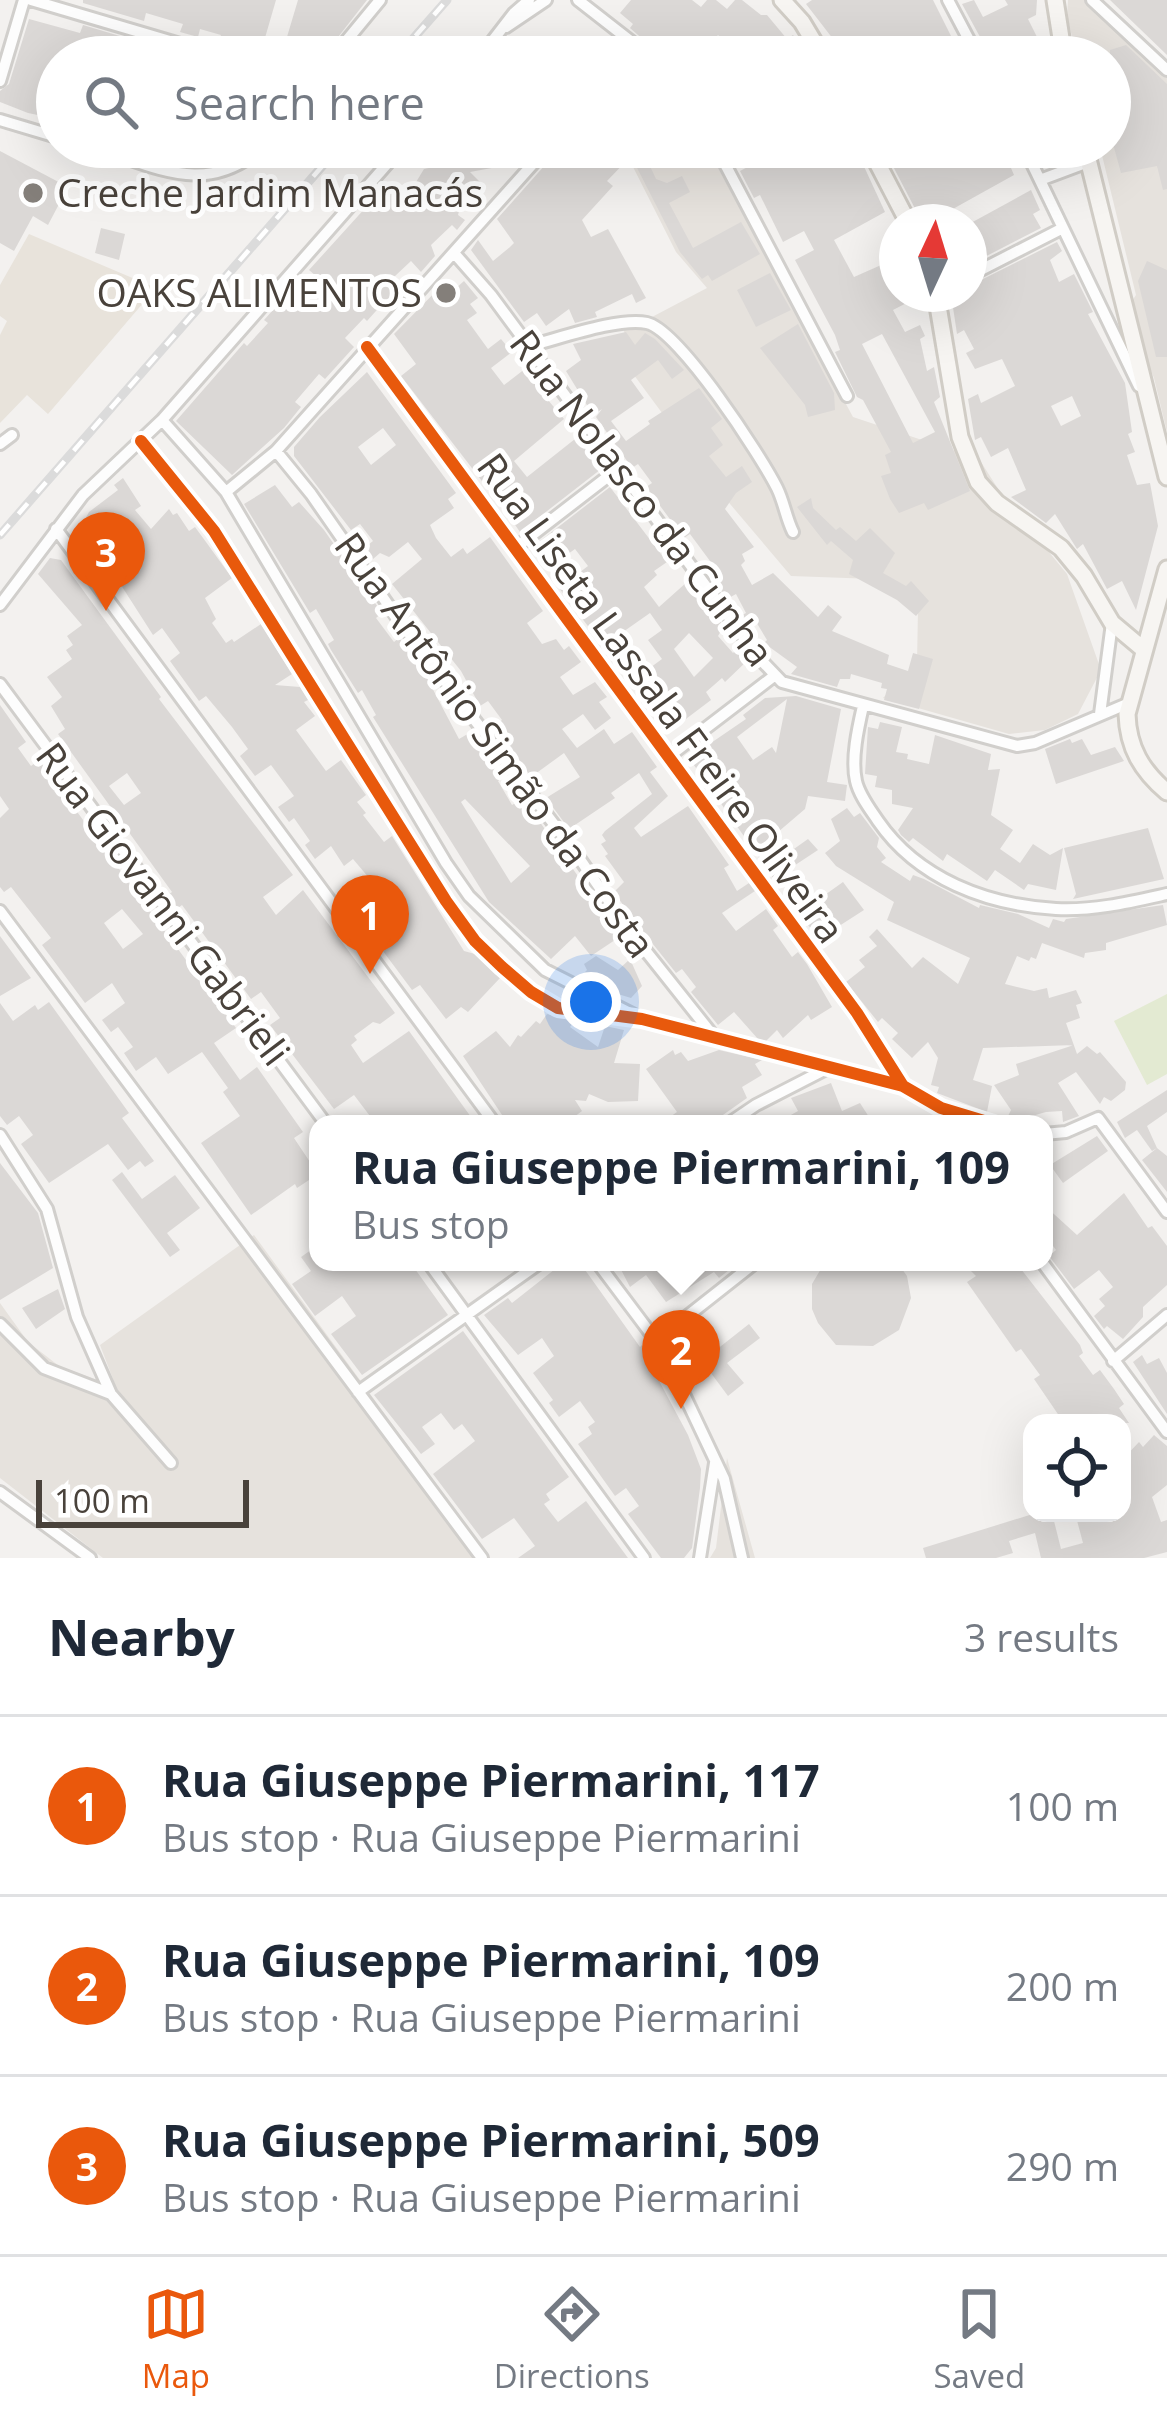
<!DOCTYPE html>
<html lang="en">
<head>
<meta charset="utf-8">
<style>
  body { margin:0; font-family:"Open Sans",sans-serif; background:#f6f6f7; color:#1f2937 }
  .controls { position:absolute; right:36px; bottom:36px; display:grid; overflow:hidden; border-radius:24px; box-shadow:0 12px 48px #0002 }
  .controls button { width:108px; height:108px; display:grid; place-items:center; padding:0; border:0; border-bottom:3px solid #e0e1e3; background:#fff; color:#1f2937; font:60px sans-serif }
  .compass { position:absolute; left:879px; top:204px; width:108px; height:108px; border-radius:50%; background:#fff; box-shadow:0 12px 48px #0002; rotate:4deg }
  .scale { position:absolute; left:36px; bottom:30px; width:213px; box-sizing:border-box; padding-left:12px; border:6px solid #49423b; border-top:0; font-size:33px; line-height:42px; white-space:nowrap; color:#49423b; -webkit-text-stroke:9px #fff; paint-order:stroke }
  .you { position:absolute; left:591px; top:1002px; width:42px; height:42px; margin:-30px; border:9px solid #fff; border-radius:50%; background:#1a73e8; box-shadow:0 0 0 18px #1a73e833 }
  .badge { display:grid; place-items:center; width:78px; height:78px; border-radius:50%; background:#ea580c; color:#fff; font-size:39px; font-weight:700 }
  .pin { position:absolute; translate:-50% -99px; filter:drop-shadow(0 3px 6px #0008) }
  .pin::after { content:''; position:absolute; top:63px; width:42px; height:36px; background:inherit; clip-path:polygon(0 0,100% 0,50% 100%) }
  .popup { position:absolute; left:309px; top:1115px; width:744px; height:156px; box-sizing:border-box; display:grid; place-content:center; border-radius:24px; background:#fff; filter:drop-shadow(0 3px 9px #0005); font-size:39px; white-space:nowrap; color:#747a83 }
  .popup b { font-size:45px; color:#1f2937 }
  .popup::after { content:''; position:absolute; left:50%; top:100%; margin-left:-24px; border:24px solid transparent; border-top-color:#fff }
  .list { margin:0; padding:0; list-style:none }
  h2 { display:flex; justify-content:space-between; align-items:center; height:156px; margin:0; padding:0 48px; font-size:51px }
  h2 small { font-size:39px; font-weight:400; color:#747a83 }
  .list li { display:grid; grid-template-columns:78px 1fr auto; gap:36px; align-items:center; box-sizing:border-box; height:180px; padding:0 48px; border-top:3px solid #e0e1e3 }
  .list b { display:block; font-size:45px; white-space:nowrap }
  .list p { margin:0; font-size:39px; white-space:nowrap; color:#747a83 }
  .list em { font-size:39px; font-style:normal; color:#747a83 }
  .icon { flex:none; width:66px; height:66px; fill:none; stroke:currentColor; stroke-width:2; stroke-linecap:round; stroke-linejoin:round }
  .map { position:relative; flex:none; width:1167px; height:1558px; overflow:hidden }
  .search { position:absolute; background:#fff; box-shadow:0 12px 48px #0002; left:36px; right:36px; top:36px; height:132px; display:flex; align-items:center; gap:30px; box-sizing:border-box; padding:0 42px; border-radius:66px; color:#747a83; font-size:45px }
  .sheet { height:696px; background:#fff }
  nav { display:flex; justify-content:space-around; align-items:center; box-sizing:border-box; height:168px; border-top:3px solid #e0e1e3; background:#fff; font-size:33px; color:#747a83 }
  nav a { display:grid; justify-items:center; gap:6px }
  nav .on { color:#ea580c }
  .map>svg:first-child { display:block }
</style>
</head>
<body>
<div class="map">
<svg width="1167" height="1558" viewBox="0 0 1167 1558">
  <rect width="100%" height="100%" fill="#f3f1ef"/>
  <path fill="#e6e2dd" d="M1068,0H1103L1167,60V432L1154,378L1126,310L1136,295L1100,147H1110V57H1077L1067,16Z
    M710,153L853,417L979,459L1002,495L1067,574L1101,670L1078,714L1045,730L1009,734L883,698L917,663L918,609L874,579L791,576L725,498L628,367L623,321L652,317L707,288L676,252L630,161Z
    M254,1235L490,1558H103L0,1478V1303L28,1342L59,1366L116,1387L100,1345Z
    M727,1458L755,1558H710L716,1548Z"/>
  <path fill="#e8e3db" d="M29,234L156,288L48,414L27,395L0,423V335L7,321L0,316V285Z"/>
  <path fill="#e3ead2" d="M1167,994V1074L1147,1085L1114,1021Z"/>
  <path fill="#dbd8d6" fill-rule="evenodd" d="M83,0H276L260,55L218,43L221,35L200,29L198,37L180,32L183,24L146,13L144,21L83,3Z
    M298,0H367L324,55L304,49L295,57H281Z
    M631,0H692L701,7L707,0H716L727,9L735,0H742L761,15H767L787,39L793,35L805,52L796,57H738L718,35L701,57H663L630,28L633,24L620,13Z
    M812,0H933L954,42L948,46L952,53L945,57H847L806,4Z
    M974,0L983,17L1008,5L1005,0H1037L1036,15L1028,19L1038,39L1042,38L1045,57H991L962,4Z
    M1110,0H1167V55L1139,28Z
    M29,19L80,33L83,25L143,43L139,57H57V119L28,113L0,102V91L9,84Z
    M1126,45L1167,84V189L1163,190L1157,166L1121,173L1110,133V50Z
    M140,147H210L206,164L200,165L139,150Z
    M561,147H641L656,179L667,183L682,176L690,192L669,203L693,248L741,222L760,254L712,281L708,275L702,279L680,252L631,156L607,181L613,186L582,220L591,237L608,229L646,298L636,303L632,294L595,312L597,317L575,323L569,309L546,326L537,313L524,322L471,250L478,240L493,261L510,247L514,243L497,219Z
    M785,147H855L885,212L834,240L854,277L897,258V294H924L893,310L905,332L920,325L925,336L920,339L927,371L934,367L940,397L934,402L970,491L928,510L924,503L899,513L890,499L881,476L891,473L885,455L891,452L863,400L857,397L835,352L840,350L835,335L795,260L814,250L804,231L783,242L760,195L754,198L740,171ZM882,334L935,432L913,443L862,344Z
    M883,147H1010L1015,157L1008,161L1014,175L951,210L957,222H922Z
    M0,151L68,187L48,225L33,216L14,251L0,243Z
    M505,152L508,165L470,172L482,184L459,211L458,215L465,220L457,230L452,225L431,245L435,256L421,272L411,261L394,277L403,293L397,301L390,308L384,302L367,321L364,318L345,338L354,347L325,379L319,374L295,402L301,407L284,428L232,475L176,421L244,343L247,346L268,323L264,320L291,290L298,296L316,276L309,270L387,184L410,192L424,169Z
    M1031,190L1040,210L1033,214L1041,228L969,265V224Z
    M101,228L125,234L119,260L95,253Z
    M1057,242L1062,251L1050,260L1059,282L1074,274L1093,312L1088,314L1125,383L1132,432L1128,434L1135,452L1127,455L1137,485L1150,483L1158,526L1136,610L1122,581L1107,589L1083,544L1077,549L1055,514L1046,523L1011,497L1026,490L1008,448L991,457L981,437L975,440L968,399L978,394L981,403L1015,386L1002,359L975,369L966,353L974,349L964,330L957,334L951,294H969V286ZM1072,396L1081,416L1061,426L1051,406Z
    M1147,261L1167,270V357H1156L1138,281Z
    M770,273L791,310L756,327L737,290Z
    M448,279L455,289L464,281L478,298L470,304L477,313L467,320L488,349L501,339L512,352L491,368L504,385L530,365L542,383L537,387L564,419L514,461L527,477L580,435L605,466L520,532L511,519L517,514L503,493L495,498L401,376L416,364L394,334Z
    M798,324L834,393L835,410L808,417L805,405L760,348Z
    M626,332L635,345L645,333L655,339L684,370L672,379L658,360L631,380L644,398L611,421L626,441L650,424L648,421L699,388L722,419L711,428L723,445L709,456L726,477L742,466L752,482L736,493L725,509L754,547L742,554L745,561L741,565L752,585L773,573L818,617L828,605L842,617L832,631L889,655L887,664L908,671L913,653L933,659L919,709L884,700L887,689L881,688L882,683L851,674L850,679H840L837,687L791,674L797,667L764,643L767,640L755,620L747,625L740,616L746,613L736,594L727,599L703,565L710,561L690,534L684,538L646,487L652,483L638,464L632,468L596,417L602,409L593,415L566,371L581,360L573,344Z
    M367,372L456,493L448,499L454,508L430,525L436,538L451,557L463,548L467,554L490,537L543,611L527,623L542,644L556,639L564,650L569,646L581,662L560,677L573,695L595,682L607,697L599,702L611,718L595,730L583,714L562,729L577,748L604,729L614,744L632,732L657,767L650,772L668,796L634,828L641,837L688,806L729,865L724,868L737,891L749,883L755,891L722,913L736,931L766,909L778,926L773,930L792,957L798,952L807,964L832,1007L811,1020L808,1015L783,1038L777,1030L766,1041L758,1039L734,1012L718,1025L691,992L696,987L682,969L676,973L633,919L614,892L624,882L605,856L608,854L601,844L606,841L602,835L605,831L652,794L639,773L611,793L615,798L569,829L546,798L580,777L564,753L531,777L494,726L502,720L488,701L480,706L461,671L392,584L422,559L408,542L389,557L380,553L373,559L364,548L373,541L360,524L351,530L294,456V447L320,417ZM383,428L396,445L371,465L358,447Z
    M123,478L141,506L135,510L151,529L169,509L173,515L177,513L189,531L195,527L206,542L232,578L205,598L216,619L212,623L226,643L232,639L234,642L261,624L292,674L275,685L300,687L308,700L304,702L315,716L296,730L326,771L341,760L366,795L357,802L366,813L363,815L384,842L392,836L464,951L475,954L500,978L468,1012L461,1007L446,1019L420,985L412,990L353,911L380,891L353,859L344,866L331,846L315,859L305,845L310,841L294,818L289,822L278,807L294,796L271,765L255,776L240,756L248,749L232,727L206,696L199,701L170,661L180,653L162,628L153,635L119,582L78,532L89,512L118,490L114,485Z
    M275,485L292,507L299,502L324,530L382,613L376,618L394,642L399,638L418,661L459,739L471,732L504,776L498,781L512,805L522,799L537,818L618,933L613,937L615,940L591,956L575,936L551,959L489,902L373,717L376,715L362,690L358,693L331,650L328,644L334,640L316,609L310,613L244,504ZM465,799L530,866L511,883L461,802Z
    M610,487L667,562L654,571L657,575L644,587L659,607L687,582L724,626L718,636L733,653L739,647L748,660L725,682L722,678L706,692L711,700L670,731L654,716L670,704L655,685L649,689L639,676L662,659L648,640L662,630L650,613L603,646L559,588L588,566L575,549L547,569L531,548ZM689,633L713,658L694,677L674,649Z
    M811,498L813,508L836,530L840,527L856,541L870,528L895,553L883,573L906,586L911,581L929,601L916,616L897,600L849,574L853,560L831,541L827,545L797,507Z
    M50,558L61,560L161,697L159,699L293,875L263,897L276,915L303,890L395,1013L380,1024L373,1022L354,1036L357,1040L351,1045L363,1063L409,1031L476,1124H406L399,1116L388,1124H376L354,1095L334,1109L270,1025L280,1018L261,992L251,999L182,905L178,908L168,895L172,892L58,734L65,729L51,706L62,697L47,677L72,659L66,650L73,645L67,636L82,625L38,574ZM127,773L141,793L124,805L109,786Z
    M796,696L841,709L827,782L847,785L845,801L808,796L805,809L771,838L784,856L808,839L818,850L774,879L689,758L746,719L743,715L765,698ZM787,699L776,753L772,747L753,760L737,737Z
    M0,705L26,742L18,748L31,766L39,760L236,1028L214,1043L240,1080L257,1067L303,1132L294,1138L318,1174L297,1188L295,1184L251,1215L201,1143L240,1116L223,1092L228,1088L202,1052L168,1074L156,1057L136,1071L124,1053L133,1047L118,1027L111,1032L102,1020L125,1003L112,983L85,1003L42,945L51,938L11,887L4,892L0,887V818L9,809L0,796ZM122,909L143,934L123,949L104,923Z
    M880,722L902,727L896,752L908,754L907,759L929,764L935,735L991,754L988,770L1000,769L991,815L1013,830L1000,849L1020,863L1033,844L1050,855L1063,848L1056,890L1028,884L1024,890L995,870L987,881L947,854L943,861L913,838L909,842L901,835L898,830L913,808L892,804V790L875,787L877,776L865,774L868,727L878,729Z
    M1070,739L1072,743L1082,739L1091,755L1115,747L1124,761L1056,784L1045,749Z
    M847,808L854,817L860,813L879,838L877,847L886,858L881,862L910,881L913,875L924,879L979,908L980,905L1018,914L1049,928L1053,919L1064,922L1066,919L1163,905L1167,925L1106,943V950L1085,953L1084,958L1042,943L1036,959L1031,957L1029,961L1017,956L1005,984L1034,991L1047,988L1049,998L1076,990L1082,1003L1076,1005L1080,1018L1066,1023L1077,1054L1087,1046L1097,1054L1100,1052L1126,1082L1125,1090L1111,1101L1104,1097L1100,1104L1076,1072L1058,1083L1079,1116L1063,1122L1062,1111L1046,1112L1004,1124L1011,1110L994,1085L1019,1075L1016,1064L1074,1045L983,1048L973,1080L992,1086L987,1112L937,1093L939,1087L931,1085L938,1058L928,1042L912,1058L892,1039L898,1033L882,1018L878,1022L846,982L865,967L859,960L877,946L869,937L877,929L912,968L923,957L958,984L970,958L887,920L894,902L836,866L825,853L840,841L831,819Z
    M1148,828L1164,879L1073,899L1076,894L1064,848Z
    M843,882L864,910L836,928L840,934L825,945L790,904L801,896L808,907Z
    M0,936L31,978L0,996Z
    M596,956L618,970L630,959L642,986L631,998L618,994L605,980L599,986L580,977L587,970L584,964Z
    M49,1002L129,1113L122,1118L154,1161L145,1167L140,1161L128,1170L108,1144L49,1183L21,1144L33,1135L19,1116L7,1125L0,1116V1003L13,1021L35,1005L38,1010Z
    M547,1014L566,1019L573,1023L570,1027L598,1047L605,1026L624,1030L614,1063L640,1064L638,1101L608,1102L589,1094L586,1101L575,1100L582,1111L574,1117L579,1124H508L463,1056L496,1031L510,1047L518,1035L521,1037L536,1021L540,1024Z
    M673,1050L675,1055L681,1052L688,1061L719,1050L762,1060L755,1064L762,1075L742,1087L747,1098L713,1122L711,1119L706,1124H660L677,1112L646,1069Z
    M831,1083L842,1111L860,1103L869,1117L859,1124H775L798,1111L791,1098Z
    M1167,1090V1112L1147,1126L1157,1148L1152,1151L1137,1130L1125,1138L1117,1122Z
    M1097,1136L1108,1151L1063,1183L1050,1165Z
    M1157,1148L1167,1156V1192L1142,1160Z
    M0,1163L38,1213L53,1268L0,1300Z
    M122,1172L142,1199L175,1175L200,1208L167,1233L180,1250L170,1257L112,1180Z
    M1124,1193L1148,1228L1152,1226L1167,1246V1285L1143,1307V1317L1123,1339L1107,1326L1104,1329L1094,1316L1105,1306L1099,1299L1113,1287L1099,1270L1074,1289L1049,1256L1056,1250L1044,1234V1205L1077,1235Z
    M318,1245V1262H410L448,1315L362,1375L331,1334L356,1316L342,1296L315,1316L292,1284L311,1271L301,1257Z
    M564,1262H573L579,1270L583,1267L640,1347L642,1345L660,1372L656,1375L688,1435L701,1469L700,1488L692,1548L684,1558H661L628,1514L639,1506L626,1488L615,1496L578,1444L592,1434L588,1427L595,1422L580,1401L559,1417L549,1403L553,1400L533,1373L554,1356L542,1338L518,1355L484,1315L508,1298L512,1303Z
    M617,1262H739L719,1278L714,1272L666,1302L646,1275L630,1287Z
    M825,1262H897L907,1276L911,1298L899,1330L873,1346L836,1345L818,1323L812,1309V1284Z
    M979,1262H1030L1021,1269L1080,1345L1083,1353L1079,1356L1093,1375L1100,1370L1114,1389L1124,1404L1119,1408L1129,1423H1106L1102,1417L1094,1423H1064L1034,1379L1040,1375L1021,1349L1016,1352L967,1282L976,1276L970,1270Z
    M58,1289L65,1309L36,1329L22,1308Z
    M749,1324L760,1338L727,1363L744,1383L728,1396L702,1361Z
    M463,1331L569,1477L546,1494L550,1500L544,1504L558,1522L586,1501L628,1558H518L535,1546L514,1518L482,1539L433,1474L475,1441L462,1424L454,1430L441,1413L422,1427L435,1444L421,1454L374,1395Z
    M1142,1355L1147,1364L1159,1358L1167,1373V1414L1133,1362Z
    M1154,1435L1167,1446V1485L1152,1497L1161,1522L1167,1520V1552L1144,1558H1041L1035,1533L1009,1541L1013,1553L996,1558H926L923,1548L1036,1513H1052L1061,1549L1083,1543L1075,1513H1122V1460L1139,1442L1143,1447Z"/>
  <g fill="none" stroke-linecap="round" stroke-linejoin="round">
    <defs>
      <path id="street" d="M31,0L224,57
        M578,0L651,57
        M948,0L978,57
        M1092,0L1167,70
        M506,27L546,0
        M333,57L380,0
        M480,57L514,13L529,0
        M0,81L24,0
        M0,120L57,137
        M91,147C156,166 205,198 263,147
        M716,147L847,396
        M1024,147L1139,386
        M391,160L422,159L493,147
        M1040,180L1088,162
        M454,253L491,295L759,658L782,682L1017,746L1035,743L1129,703
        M969,276L1063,228
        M529,346C558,339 618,317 647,323C679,330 761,456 777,488C784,502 786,518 793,532
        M367,347L857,1013L903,1086
        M162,420L226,492L446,863L469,896L545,970L640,1018
        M141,441L214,531L446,901L475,941L502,967L531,992L558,1008L642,1019L903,1086L941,1108L994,1124
        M0,444L12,435
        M276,451L311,494L398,619L575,852L626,926L715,1038
        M226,492L276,451L548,147
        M56,529L495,1124
        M514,549L619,468
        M0,605L83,495L162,420L402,147
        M0,684L326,1124
        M863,706C858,728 851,759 856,781C859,795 870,809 878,821C918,879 987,905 1056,909C1094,911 1131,902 1167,894
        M1100,714L1112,623
        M668,757L774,676
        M0,911L482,1558
        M728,1124L756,1105L830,1067
        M1044,1134L1066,1132L1098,1118L1167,1212
        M0,1135L47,1209L77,1317L111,1394L171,1463
        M428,1262L644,1558
        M597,1262L663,1350L724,1479L742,1558
        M1042,1262L1167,1432
        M0,1324L44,1368L111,1394
        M657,1340L756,1262
        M1113,1361L1167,1315
        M358,1392L541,1262
        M0,1492L90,1558
        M700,1558L715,1463"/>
      <path id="secondary" d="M782,0L802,22L823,57
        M1055,0L1064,57
        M869,147L908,222
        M1085,147L1167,477
        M936,294L960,437L978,482L997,503L1061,548L1084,576L1112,623L1143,649
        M1167,569L1127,714C1128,748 1142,771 1167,792"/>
    </defs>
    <use href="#street" stroke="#d1cfcc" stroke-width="16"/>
    <use href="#secondary" stroke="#d1cdc6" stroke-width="21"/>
    <use href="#street" stroke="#fdfdfd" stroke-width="10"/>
    <use href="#secondary" stroke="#f7f5f2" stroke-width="15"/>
    <defs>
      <path id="rail" d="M397,57L447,0
        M0,535L339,147"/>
    </defs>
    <use href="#rail" stroke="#dbdbdb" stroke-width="9"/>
    <use href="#rail" stroke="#fff" stroke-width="4.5" stroke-dasharray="14" stroke-linecap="butt"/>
    <defs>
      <path id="cycleway" d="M367,347L857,1013L903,1086
        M141,441L214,531L446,901L475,941L502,967L531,992L558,1008L642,1019L903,1086L941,1108L994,1124"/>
    </defs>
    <use href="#cycleway" stroke="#fff" stroke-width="20"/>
    <use href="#cycleway" stroke="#e8590c" stroke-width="12"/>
  </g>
  <g fill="#847f7a" stroke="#fff" stroke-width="4.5">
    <circle cx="33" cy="193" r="12"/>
    <circle cx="446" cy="293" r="12"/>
  </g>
  <g text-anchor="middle" stroke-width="10" stroke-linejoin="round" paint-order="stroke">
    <g font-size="39" fill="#49423b" stroke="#fff" text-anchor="start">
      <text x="57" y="207">Creche Jardim Manacás</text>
      <text x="422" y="307" text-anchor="end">OAKS ALIMENTOS</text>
    </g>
    <g font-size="39" fill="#49423b" stroke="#fff">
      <text transform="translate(642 498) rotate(53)" y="14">Rua Nolasco da Cunha</text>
      <text transform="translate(661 698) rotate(54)" y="14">Rua Liseta Lassala Freire Oliveira</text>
      <text transform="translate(495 745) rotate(54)" y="14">Rua Antônio Simão da Costa</text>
      <text transform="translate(163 904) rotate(53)" y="14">Rua Giovanni Gabrieli</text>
    </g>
  </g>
</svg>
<div class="controls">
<button><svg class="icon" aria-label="locate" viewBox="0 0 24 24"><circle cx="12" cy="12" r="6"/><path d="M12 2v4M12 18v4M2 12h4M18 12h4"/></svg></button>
</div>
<svg class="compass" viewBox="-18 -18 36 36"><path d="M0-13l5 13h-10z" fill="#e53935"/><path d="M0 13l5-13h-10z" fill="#747a83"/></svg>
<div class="scale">100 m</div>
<div class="you"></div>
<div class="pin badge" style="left:370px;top:974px">1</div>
<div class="pin badge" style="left:681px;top:1409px">2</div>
<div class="popup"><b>Rua Giuseppe Piermarini, 109</b>Bus stop</div>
<div class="pin badge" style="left:106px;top:611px">3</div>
<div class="search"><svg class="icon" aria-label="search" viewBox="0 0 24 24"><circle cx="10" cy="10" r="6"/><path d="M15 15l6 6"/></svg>Search here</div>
</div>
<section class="sheet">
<h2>Nearby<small>3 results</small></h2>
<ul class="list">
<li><span class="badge">1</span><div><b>Rua Giuseppe Piermarini, 117</b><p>Bus stop · Rua Giuseppe Piermarini</p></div><em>100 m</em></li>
<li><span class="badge">2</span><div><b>Rua Giuseppe Piermarini, 109</b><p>Bus stop · Rua Giuseppe Piermarini</p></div><em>200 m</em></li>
<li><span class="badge">3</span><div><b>Rua Giuseppe Piermarini, 509</b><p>Bus stop · Rua Giuseppe Piermarini</p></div><em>290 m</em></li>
</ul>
</section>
<nav>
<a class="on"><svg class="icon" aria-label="map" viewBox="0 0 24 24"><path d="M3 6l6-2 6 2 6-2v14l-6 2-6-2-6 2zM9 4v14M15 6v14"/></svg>Map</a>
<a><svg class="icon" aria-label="directions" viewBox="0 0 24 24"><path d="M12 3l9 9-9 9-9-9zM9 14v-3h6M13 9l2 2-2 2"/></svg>Directions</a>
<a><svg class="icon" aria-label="saved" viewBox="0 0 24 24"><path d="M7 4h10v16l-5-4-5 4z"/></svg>Saved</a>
</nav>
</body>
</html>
